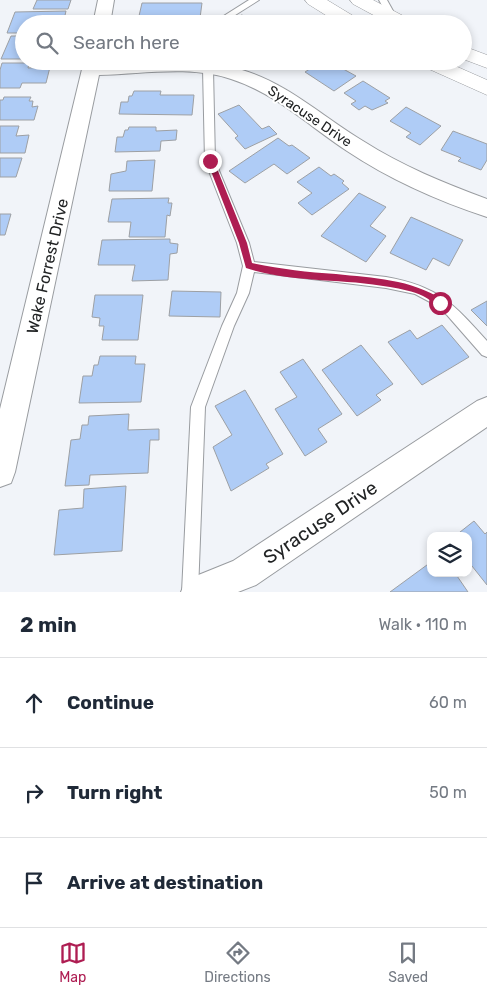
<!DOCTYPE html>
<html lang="en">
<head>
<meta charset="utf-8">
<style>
  body { margin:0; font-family:Rubik,sans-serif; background:#f6f6f7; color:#1f2937 }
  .controls { position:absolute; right:15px; bottom:15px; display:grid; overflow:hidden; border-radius:10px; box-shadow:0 2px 8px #0003 }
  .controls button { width:45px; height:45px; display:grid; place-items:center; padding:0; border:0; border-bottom:1px solid #e0e1e3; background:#fff; color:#1f2937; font:25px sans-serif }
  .stop { position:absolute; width:15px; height:15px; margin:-11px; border:4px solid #ae1d52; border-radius:50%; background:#fff }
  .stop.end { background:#ae1d52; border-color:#fff; box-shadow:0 1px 5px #0008 }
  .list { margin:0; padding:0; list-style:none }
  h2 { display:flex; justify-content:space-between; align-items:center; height:65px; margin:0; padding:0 20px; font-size:21px }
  h2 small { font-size:16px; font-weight:400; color:#747a83 }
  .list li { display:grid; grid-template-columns:32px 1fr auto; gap:15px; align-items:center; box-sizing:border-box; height:90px; padding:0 20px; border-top:1px solid #e0e1e3 }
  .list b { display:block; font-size:19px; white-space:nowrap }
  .list em { font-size:16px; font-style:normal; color:#747a83 }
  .icon { flex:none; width:28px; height:28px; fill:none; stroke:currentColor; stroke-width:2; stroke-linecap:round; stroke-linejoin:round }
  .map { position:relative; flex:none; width:487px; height:592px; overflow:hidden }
  .search { position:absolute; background:#fff; box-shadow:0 2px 8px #0003; left:15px; right:15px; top:15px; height:55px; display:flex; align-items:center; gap:12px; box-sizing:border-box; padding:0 18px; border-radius:28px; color:#747a83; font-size:19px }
  .sheet { height:335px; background:#fff }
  nav { display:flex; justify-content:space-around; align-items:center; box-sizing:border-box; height:70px; border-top:1px solid #e0e1e3; background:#fff; font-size:14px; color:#747a83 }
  nav a { display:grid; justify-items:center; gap:2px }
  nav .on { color:#ae1d52 }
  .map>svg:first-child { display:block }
</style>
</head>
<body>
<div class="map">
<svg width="487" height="592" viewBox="0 0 487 592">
  <rect width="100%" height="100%" fill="#f1f4f9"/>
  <path fill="#afccf6" stroke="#9da0a4" d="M37,0H71L68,9H33Z
    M142,3H202L200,18H185L184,24H159L160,16H139Z
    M66,11L63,24H24V33H7L15,12Z
    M241,15L271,21L269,24H235Z
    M11,36H24V55L21,59H1Z
    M302,61L295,69L279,63L277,65L268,62Z
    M322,61H336L339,63L336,65L356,76L334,91L305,72Z
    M2,63H29L28,68L50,67L46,83H22L20,88H0V70Z
    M363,81L390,98L385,101L388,103L372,110L365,106L359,110L351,104L356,101L344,93Z
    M134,91H161L160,95H194L192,115L119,114L121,102H128L129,96H132Z
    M4,97H31L29,101H33L32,107L38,106L34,120H0V100H3Z
    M239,105L262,129L269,126L277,134L245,149L235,138L238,136L218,114Z
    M406,107L441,126L420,145L406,137L411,133L390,121Z
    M0,126H19L16,136L29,135L25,153H0Z
    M129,127H156V131L177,130L176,140L161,141L160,151L115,152L117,137H123L125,130H128Z
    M453,131L487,144V160L481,170L458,161L461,158L441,150Z
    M278,138L289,146L292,145L310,158L287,174L274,164L245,183L229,171Z
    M0,158H22L16,177H0Z
    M155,160L152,191H109L111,174L126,171L127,161Z
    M319,167L331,176L334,174L344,181L342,183L349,189L312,215L298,203L312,193L297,182Z
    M359,193L386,207L370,226L386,236L366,262L321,236Z
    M169,198L168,203H172L170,216L167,215L165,237H129L131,222H108L112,199Z
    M0,214H11L5,235H0Z
    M411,217L463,240L449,266L433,258L426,270L390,253Z
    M170,239V243L178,244L177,253L170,254L168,280L132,281L135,265H98L102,240Z
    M172,291L221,292L220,317L169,316Z
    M95,295H143L138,340H102L104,326H99L100,318L92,317Z
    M487,301V326L471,310Z
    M442,325L469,357L422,385L388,342L410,330L417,339Z
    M361,345L393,384L376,395L381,400L357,416L322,370Z
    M100,356H136L135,364H145L141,402L79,403L83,376H92L94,365H98Z
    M303,359L342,414L318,429L327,442L305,456L275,409L297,397L280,372Z
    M245,390L283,454L266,464L269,468L231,491L213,447L232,435L215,406Z
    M129,414L128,430L159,429V440H150L148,473L90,475L89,485L65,486L71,440L80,439L82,425H88L89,416Z
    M126,486L122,551L54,555L59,510L83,508L84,489Z
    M474,521L485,534L487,532V585L468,561V536H455Z
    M431,562V573H455L468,592H390Z"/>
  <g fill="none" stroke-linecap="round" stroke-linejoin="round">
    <defs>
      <path id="lane" d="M249,0H259L221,24H211Z
        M379,0H387L397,18L396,20H390Z
        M206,61H215L213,69L215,161L249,243L254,262L386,277C438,286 454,304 487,341V357L482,355L447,315L430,302L415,294L386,288L254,272L249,293L234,326L205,407L198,592H182L191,407L222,326L237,293L243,266L237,243L205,161L203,69Z"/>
      <path id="street" d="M98,0H114L110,24H93Z
        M84,61H102V63C148,62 196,56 242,70C287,83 323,117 363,141C402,166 444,183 487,199V217C438,201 389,179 347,151C309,126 275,93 231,79C190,65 142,74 99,75L15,472L11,483L0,487V409Z
        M487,397V427L256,585L238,592H181L186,580L233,561L477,401Z"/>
      <path id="primary" d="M305,0H327L360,20L362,24H340L308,4Z
        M350,0H373L411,20L413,24H390L353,4Z
        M463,46L487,55V68L463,59Z
        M417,61H444L487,80V95L420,65Z"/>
    </defs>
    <use href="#lane" stroke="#999ca0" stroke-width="2"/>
    <use href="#street" stroke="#999ca0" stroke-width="2"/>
    <use href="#primary" stroke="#999ca0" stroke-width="1"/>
    <path stroke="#b0b2b6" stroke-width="2.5" stroke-dasharray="2.5 2.5" stroke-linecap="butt" d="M423,18L435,24"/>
    <use href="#lane" fill="#fff" fill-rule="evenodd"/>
    <use href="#street" fill="#fff" fill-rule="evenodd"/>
    <use href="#primary" fill="#fff" fill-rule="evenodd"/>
  </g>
  <path fill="#ae1d52" d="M208,159L214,161L247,243L252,263C280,269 307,272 336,274C373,278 411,279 443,300V305C435,307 430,299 423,296C413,291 401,289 390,287C342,278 292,283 246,268L239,243L207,161Z"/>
  <g text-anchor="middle" stroke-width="4" stroke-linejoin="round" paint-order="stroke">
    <g font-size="14" fill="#212324" stroke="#fff">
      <text transform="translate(310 116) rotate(34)" y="5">Syracuse Drive</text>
    </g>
    <g font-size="16" fill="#212324" stroke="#fff">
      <text transform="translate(47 266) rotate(-77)" y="6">Wake Forrest Drive</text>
    </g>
    <g font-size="19" fill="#212324" stroke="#fff">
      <text transform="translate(320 522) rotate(-34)" y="7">Syracuse Drive</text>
    </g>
  </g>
</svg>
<div class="controls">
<button><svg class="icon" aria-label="layers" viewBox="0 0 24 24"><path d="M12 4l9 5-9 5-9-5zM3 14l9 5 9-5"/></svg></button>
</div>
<div class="stop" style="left:440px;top:303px"></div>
<div class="stop end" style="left:210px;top:161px"></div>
<div class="search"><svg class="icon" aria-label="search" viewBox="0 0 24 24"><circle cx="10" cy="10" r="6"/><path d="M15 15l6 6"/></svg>Search here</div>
</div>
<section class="sheet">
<h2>2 min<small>Walk · 110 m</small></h2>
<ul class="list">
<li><svg class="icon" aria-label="ahead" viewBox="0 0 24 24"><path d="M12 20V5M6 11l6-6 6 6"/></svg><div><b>Continue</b></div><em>60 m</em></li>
<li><svg class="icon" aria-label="right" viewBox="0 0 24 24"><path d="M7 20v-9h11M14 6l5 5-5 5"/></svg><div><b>Turn right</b></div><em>50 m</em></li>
<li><svg class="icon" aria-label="arrive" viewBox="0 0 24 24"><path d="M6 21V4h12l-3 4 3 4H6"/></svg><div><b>Arrive at destination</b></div></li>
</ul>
</section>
<nav>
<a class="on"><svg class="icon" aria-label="map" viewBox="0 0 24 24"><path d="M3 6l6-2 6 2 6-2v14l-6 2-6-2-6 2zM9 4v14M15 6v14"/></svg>Map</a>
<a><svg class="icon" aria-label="directions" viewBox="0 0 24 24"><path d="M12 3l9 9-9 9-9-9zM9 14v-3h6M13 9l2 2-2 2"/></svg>Directions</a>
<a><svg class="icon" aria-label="saved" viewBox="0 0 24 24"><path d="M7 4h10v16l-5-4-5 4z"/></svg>Saved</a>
</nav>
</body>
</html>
